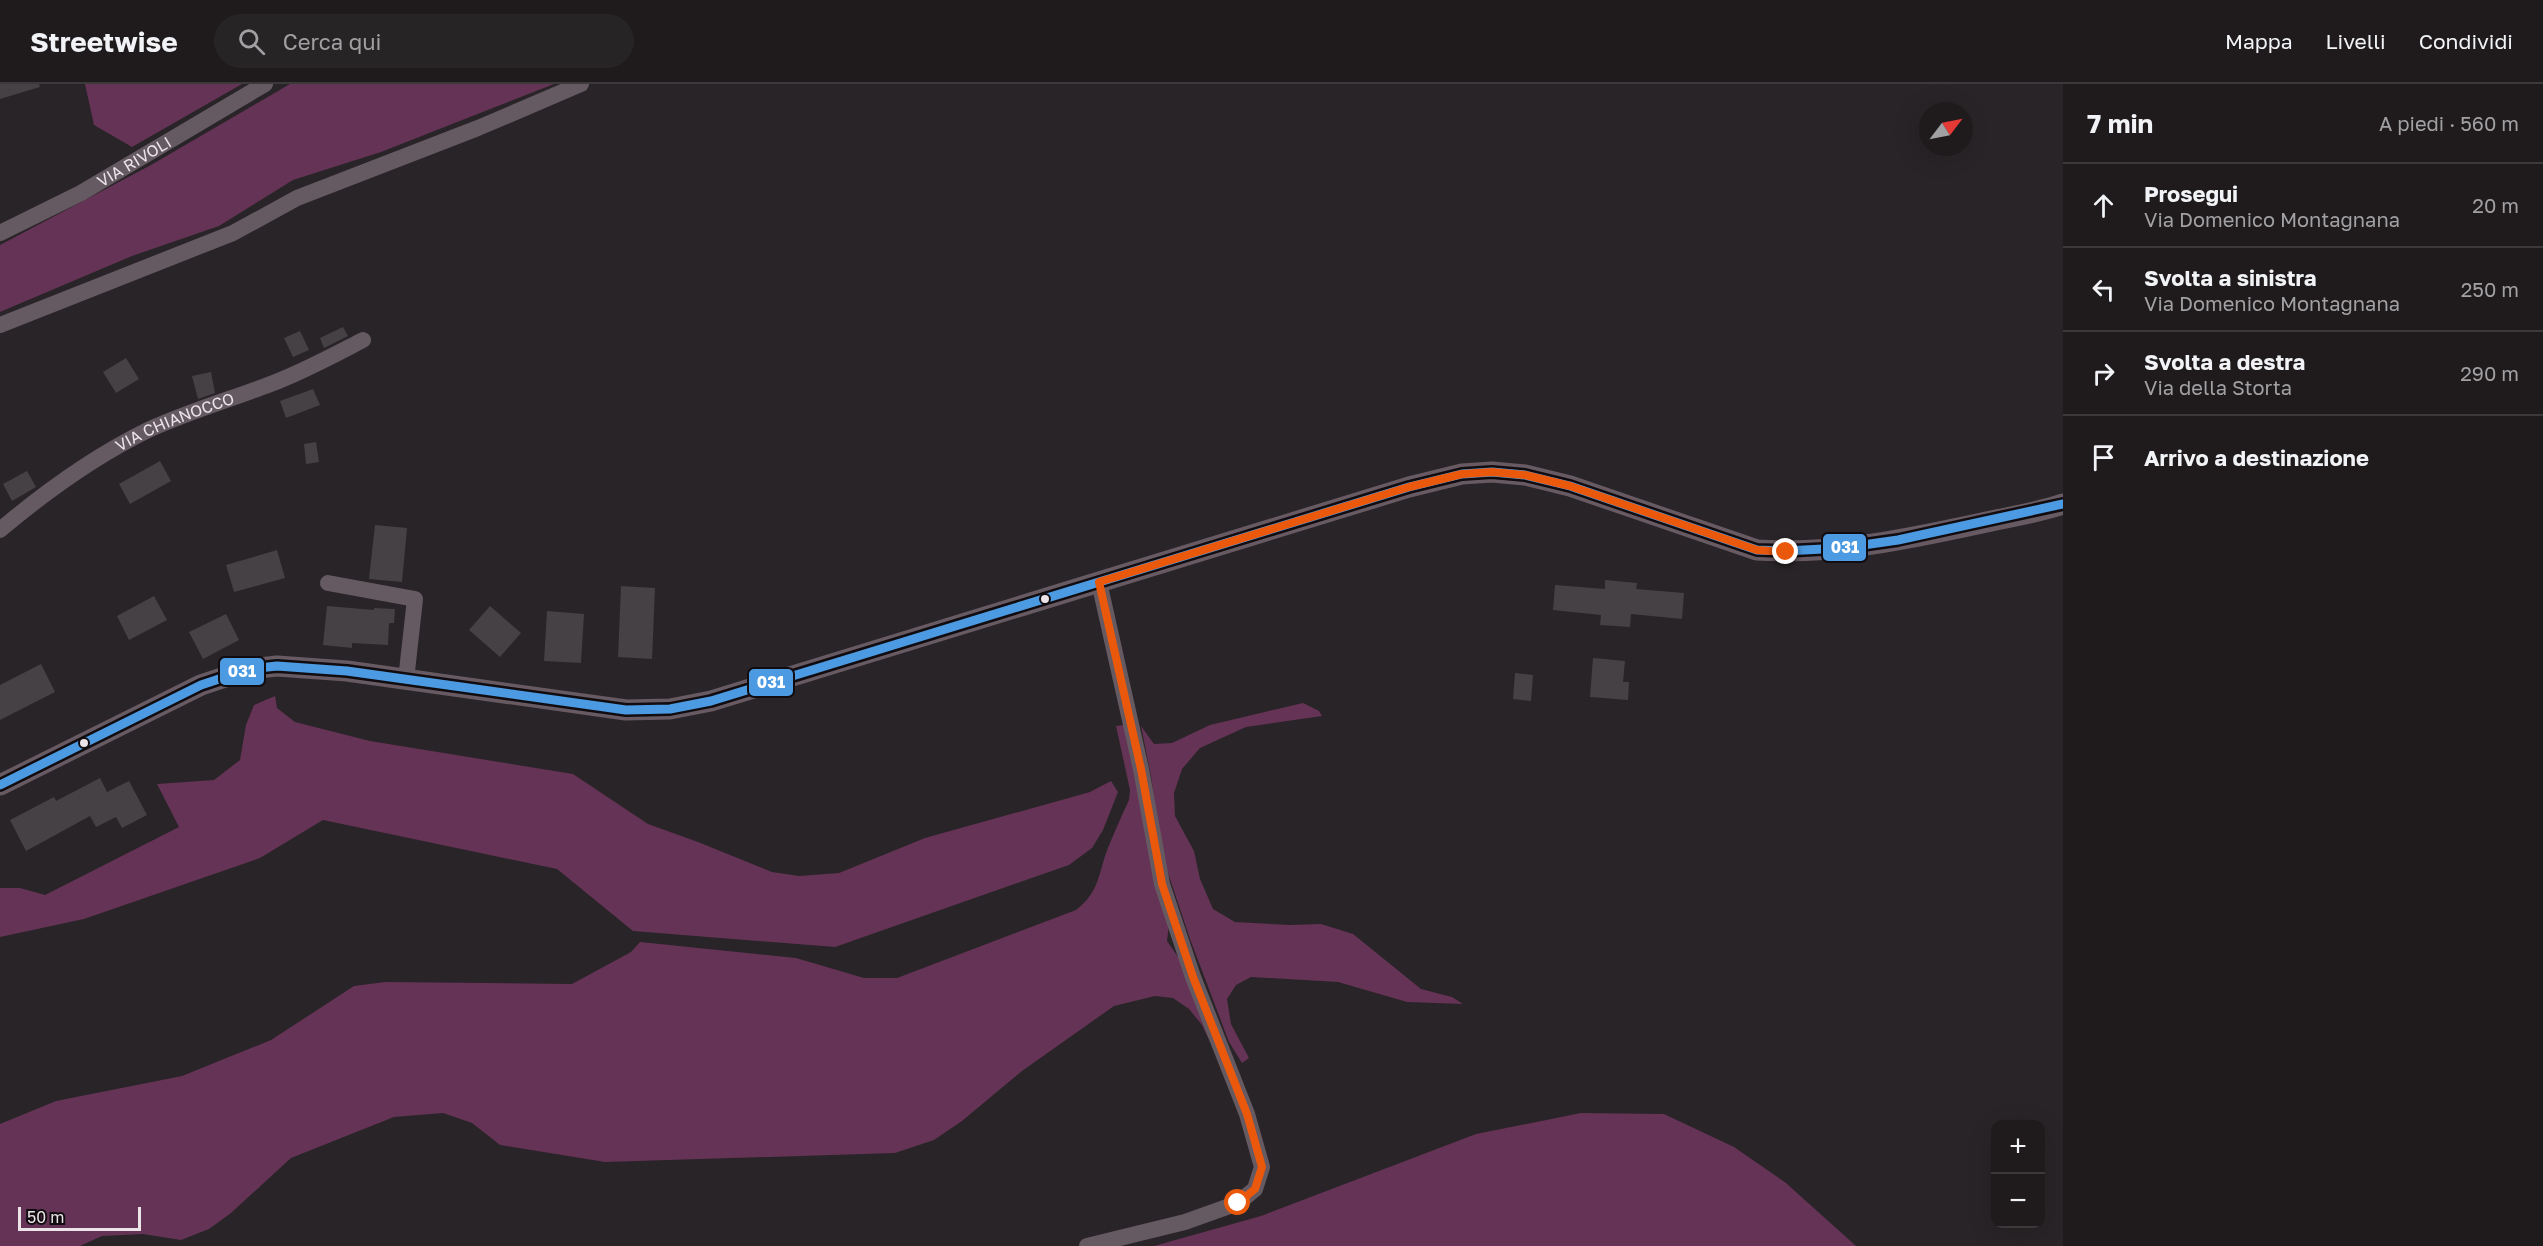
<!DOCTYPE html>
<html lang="it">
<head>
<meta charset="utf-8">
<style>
  body { margin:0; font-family:"Golos Text",sans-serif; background:#272426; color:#f1f3f6 }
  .controls { position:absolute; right:18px; bottom:18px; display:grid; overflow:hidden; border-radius:12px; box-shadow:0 6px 24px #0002 }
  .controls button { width:54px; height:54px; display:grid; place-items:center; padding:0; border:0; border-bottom:2px solid #3c393b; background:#1f1b1d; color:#f1f3f6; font:30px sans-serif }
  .compass { position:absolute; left:1919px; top:18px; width:54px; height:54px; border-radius:50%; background:#1f1b1d; box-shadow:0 6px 24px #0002; rotate:58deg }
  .scale { position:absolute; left:18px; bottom:15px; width:123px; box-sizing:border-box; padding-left:6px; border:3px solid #ece4e9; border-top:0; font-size:16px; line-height:21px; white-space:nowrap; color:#ece4e9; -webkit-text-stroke:4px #110c0f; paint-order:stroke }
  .stop { position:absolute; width:18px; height:18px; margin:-14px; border:4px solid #ea580c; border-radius:50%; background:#fff }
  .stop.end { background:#ea580c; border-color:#fff; box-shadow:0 2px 6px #0008 }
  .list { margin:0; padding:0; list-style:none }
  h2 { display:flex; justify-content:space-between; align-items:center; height:78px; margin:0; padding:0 24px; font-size:26px }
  h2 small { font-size:20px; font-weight:400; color:#a1a1a4 }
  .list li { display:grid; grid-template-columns:39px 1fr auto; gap:18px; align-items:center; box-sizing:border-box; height:84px; padding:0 24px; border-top:2px solid #3c393b }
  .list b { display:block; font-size:22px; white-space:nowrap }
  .list p { margin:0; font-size:20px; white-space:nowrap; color:#a1a1a4 }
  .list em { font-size:20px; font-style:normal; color:#a1a1a4 }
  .icon { flex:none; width:33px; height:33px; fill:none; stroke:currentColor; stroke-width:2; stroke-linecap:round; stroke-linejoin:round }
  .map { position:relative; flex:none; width:2063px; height:1162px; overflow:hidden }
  header { display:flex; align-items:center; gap:36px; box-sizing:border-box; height:84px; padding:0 30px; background:#1f1b1d; border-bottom:2px solid #3c393b }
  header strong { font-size:28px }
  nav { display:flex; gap:33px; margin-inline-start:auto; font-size:21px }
  .search { width:420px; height:54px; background:#272426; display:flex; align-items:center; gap:15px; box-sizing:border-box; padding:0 21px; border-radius:33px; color:#a1a1a4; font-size:22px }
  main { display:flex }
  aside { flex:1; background:#1f1b1d }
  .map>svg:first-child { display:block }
</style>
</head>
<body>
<header>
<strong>Streetwise</strong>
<div class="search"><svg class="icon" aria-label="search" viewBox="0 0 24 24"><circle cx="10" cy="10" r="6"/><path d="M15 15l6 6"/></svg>Cerca qui</div>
<nav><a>Mappa</a><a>Livelli</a><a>Condividi</a></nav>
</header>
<main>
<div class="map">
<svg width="2063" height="1162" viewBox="0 0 2063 1162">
  <rect width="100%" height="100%" fill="#292427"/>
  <path fill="#643355" d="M85,0H242L132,63L94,41Z
    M290,0H554L381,68L293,96L219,142L132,172L0,228V161L151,81Z
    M275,612L277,624L295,638L370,657L573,690L648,740L698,758L772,788L799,792L839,789L925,754L1090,708L1111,697L1118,708L1103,746L1092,764L1069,781L835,863L633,847L557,785L323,736L260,774L84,835L0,853V804H20L45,811L179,743L157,700L214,696L240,676L246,641L254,621Z
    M1303,619L1319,627L1322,632L1246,643L1200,664L1182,685L1174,709L1175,732L1194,767L1200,795L1213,825L1235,838L1289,841L1321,840L1353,850L1421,905L1452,913L1463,920L1407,918L1338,898L1251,893L1236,901L1227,915L1231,940L1249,974L1242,979L1229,958L1190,855L1162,771L1151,692L1141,642L1154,660L1172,659L1210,641Z
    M1124,641L1169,840L1167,857L1183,880L1211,960L1202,941L1189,925L1173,914L1155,912L1114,922L1022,987L962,1037L934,1056L895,1069L605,1078L500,1061L472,1039L443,1029L394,1033L291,1074L231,1129L209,1145L181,1156L143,1150L102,1152L80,1162H0V1040L56,1017L182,992L271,956L354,902L385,898L572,900L631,868L640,858L796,874L864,894H897L1076,826C1098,809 1098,793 1106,769C1113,751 1121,733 1129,716L1130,706L1116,642Z
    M1581,1029L1664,1030L1734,1063L1786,1099L1856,1162H1154L1261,1132L1476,1050Z"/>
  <path fill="#464144" d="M0,0H39L40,3L0,15Z
    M343,243L348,252L324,264L320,254Z
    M300,247L309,266L293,273L284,254Z
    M126,274L139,295L116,309L103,288Z
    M211,288L215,309L198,315L192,292Z
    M313,305L320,321L286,334L280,317Z
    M316,358L319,378L306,380L304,360Z
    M160,377L171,397L130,420L119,400Z
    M27,387L36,403L12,417L3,400Z
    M375,441L407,444L402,498L369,495Z
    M277,466L285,494L234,508L226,481Z
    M1605,496L1637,499L1636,505L1684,509L1682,535L1631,530L1630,543L1600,541L1601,531L1553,526L1555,501L1605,505Z
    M621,502L655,504L652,575L618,573Z
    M154,512L167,536L129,556L117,532Z
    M327,522L374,526V524L395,525L394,539H389L388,561L352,559V564L323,561Z
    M490,522L521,549L500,573L469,546Z
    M547,527L584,530L581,579L544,577Z
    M226,530L239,556L203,575L189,548Z
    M1593,574L1625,577L1623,598H1629L1628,616L1590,613Z
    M41,580L55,608L0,636V601Z
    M1515,589L1533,591L1531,617L1513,615Z
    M100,694L107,708L129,697L147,731L122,744L116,733L96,743L90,732L26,767L10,736L54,713L56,717Z"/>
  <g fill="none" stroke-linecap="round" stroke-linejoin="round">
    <g stroke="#655a62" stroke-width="16">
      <path id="s1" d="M0,149L81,109L265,0"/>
      <path d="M0,241L233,149L297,114L478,44L581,0"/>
      <path id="s2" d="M0,446C45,408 95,372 148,346C187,328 228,316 268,301C301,289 332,272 363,256"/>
      <path d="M328,499L415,515L406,596"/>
      <path d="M1087,1162L1185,1138L1238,1119L1255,1105L1262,1083L1247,1030L1193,893L1162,800L1141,685L1099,498"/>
    </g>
    <path stroke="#685a63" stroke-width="21" d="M0,701L201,601L249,585L277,582L347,587L626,626L670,625L711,617L1409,403L1462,390L1492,388L1525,391L1570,402L1757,466C1833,471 1908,455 1982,439C2008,433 2037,429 2063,420"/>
    <defs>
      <path id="bus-1" d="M0,701L201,601L249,585L277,582L347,587L626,626L670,625L711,617L1409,403L1462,390L1492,388L1525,391L1570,402L1757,466L1785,467L1842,464L1898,456L2063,420"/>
    </defs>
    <use href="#bus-1" stroke="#110c0f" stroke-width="14"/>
    <use href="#bus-1" stroke="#4c9ae2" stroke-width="9"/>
  </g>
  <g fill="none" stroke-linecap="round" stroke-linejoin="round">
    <path stroke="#ea580c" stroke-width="8" d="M1238,1119L1255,1105L1262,1083L1247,1030L1193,893L1162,800L1141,685L1099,498L1409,403L1462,390L1492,388L1525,391L1570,402L1757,466L1786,468"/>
  </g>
  <g fill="#ece4e9" stroke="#110c0f" stroke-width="2">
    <circle cx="1045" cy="515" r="5"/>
    <circle cx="84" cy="659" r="5"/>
  </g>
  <g text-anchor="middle" stroke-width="6" stroke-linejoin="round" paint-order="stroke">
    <g font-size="16" fill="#ece4e9" stroke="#110c0f">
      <text dy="6" stroke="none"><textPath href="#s1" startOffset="152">VIA RIVOLI</textPath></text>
      <text dy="6" stroke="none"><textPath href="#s2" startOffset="207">VIA CHIANOCCO</textPath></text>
    </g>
  </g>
  <g stroke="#110c0f" stroke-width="2">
    <rect x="1822" y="449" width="45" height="29" rx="6" fill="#4c9ae2"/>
    <rect x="219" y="573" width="46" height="29" rx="6" fill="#4c9ae2"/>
    <rect x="748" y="584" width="46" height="29" rx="6" fill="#4c9ae2"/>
  </g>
  <g font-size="16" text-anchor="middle" font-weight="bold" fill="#fff">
    <text x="1845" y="469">031</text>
    <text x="242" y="593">031</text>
    <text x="771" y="604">031</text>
  </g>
</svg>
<div class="controls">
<button>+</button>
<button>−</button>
</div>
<svg class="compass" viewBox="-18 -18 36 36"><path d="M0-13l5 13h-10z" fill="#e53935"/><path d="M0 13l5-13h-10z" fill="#a1a1a4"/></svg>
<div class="scale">50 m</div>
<div class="stop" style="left:1238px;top:1119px"></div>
<div class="stop end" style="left:1786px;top:468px"></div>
</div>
<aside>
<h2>7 min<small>A piedi · 560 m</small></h2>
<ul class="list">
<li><svg class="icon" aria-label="ahead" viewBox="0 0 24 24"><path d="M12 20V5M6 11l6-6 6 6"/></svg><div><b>Prosegui</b><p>Via Domenico Montagnana</p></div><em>20 m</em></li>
<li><svg class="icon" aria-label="left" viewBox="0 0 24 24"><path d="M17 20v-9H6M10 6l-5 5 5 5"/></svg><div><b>Svolta a sinistra</b><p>Via Domenico Montagnana</p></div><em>250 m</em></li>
<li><svg class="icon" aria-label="right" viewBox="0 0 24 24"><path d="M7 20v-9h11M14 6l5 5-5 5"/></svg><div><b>Svolta a destra</b><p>Via della Storta</p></div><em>290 m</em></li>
<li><svg class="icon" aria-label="arrive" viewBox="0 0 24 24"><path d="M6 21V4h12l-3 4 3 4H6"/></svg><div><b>Arrivo a destinazione</b></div></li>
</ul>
</aside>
</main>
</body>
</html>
